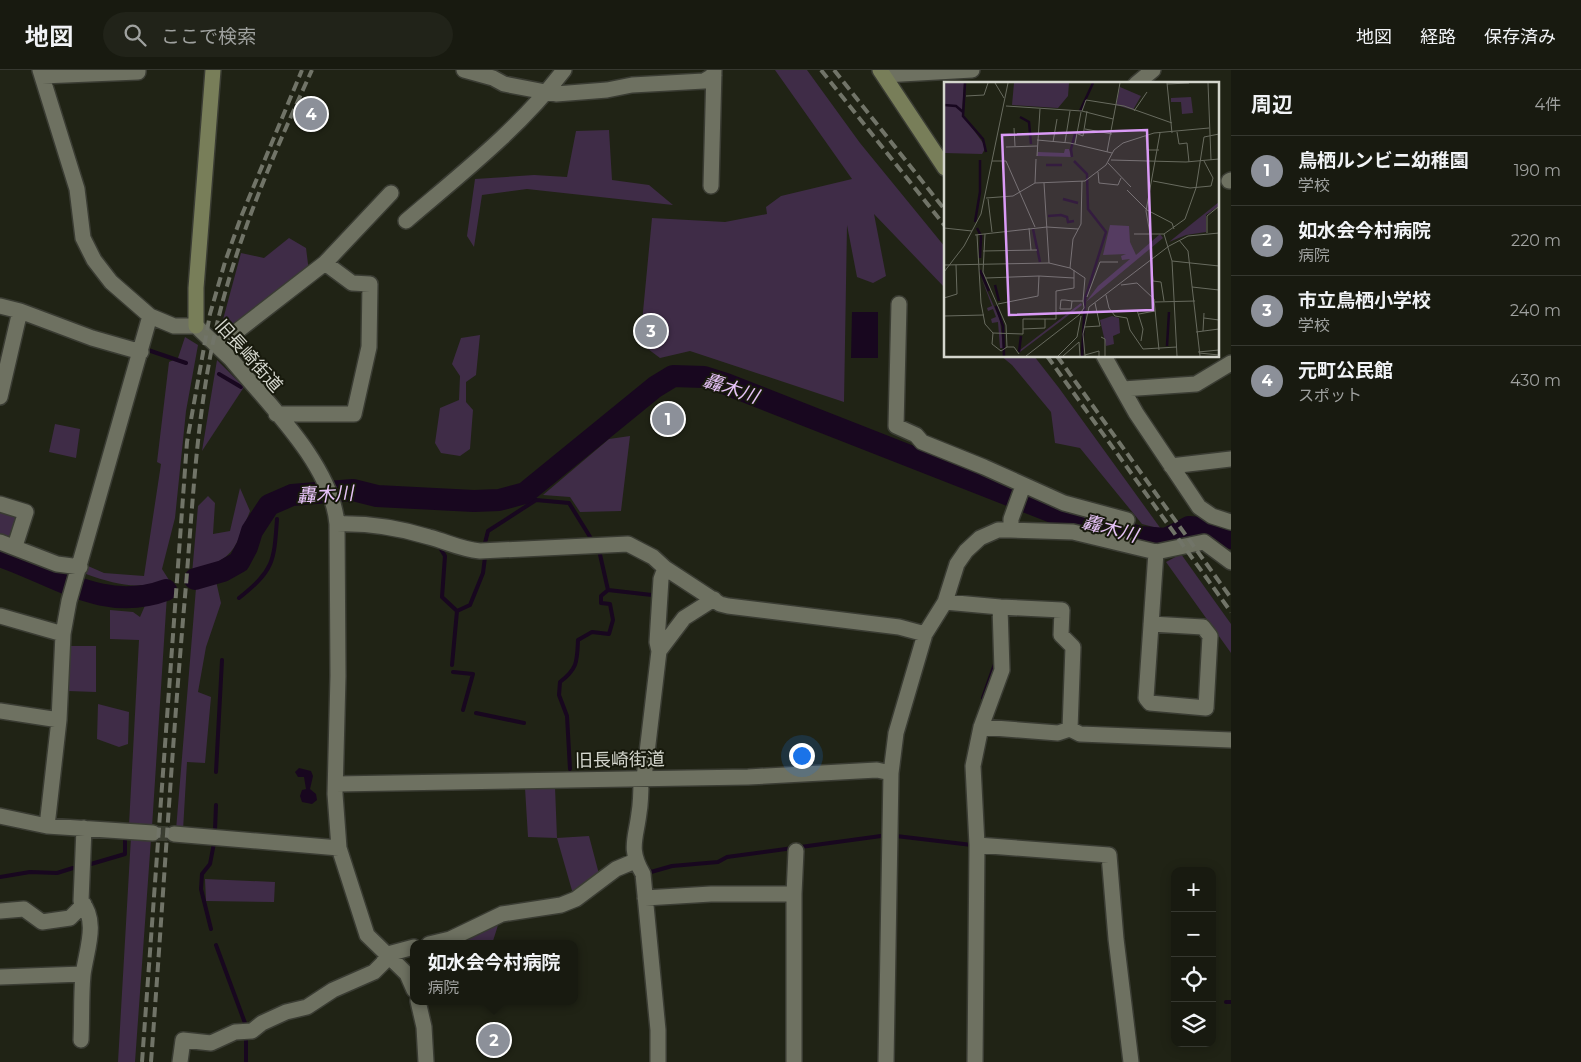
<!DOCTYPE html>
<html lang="ja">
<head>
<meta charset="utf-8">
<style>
  body { margin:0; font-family:Montserrat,"Noto Sans JP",sans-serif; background:#212319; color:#f1f3f6 }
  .controls { position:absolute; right:15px; bottom:15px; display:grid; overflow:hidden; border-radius:10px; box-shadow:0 2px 12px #0003 }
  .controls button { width:45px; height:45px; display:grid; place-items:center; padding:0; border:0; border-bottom:1px solid #363830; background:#181a10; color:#f1f3f6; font:25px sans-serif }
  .you { position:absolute; left:801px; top:685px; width:18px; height:18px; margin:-12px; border:4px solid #fff; border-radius:50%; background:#1a73e8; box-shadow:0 0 0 8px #1a73e833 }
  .badge { display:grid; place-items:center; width:32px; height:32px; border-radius:50%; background:#8c9099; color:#fff; font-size:16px; font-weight:700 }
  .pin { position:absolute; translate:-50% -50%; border:2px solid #fff; box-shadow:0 1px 5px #0006 }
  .popup { position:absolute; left:410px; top:870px; width:168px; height:65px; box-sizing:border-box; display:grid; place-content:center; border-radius:10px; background:#181a10; filter:drop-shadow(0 1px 4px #0005); font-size:16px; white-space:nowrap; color:#9fa19f }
  .popup b { font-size:19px; color:#f1f3f6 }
  .popup::after { content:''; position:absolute; left:50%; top:100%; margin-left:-10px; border:10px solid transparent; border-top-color:#181a10 }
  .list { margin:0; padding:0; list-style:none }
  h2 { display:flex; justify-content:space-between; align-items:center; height:65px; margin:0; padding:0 20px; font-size:21px }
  h2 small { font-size:16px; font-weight:400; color:#9fa19f }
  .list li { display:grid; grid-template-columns:32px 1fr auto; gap:15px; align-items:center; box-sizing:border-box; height:70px; padding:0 20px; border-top:1px solid #363830 }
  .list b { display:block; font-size:19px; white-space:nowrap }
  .list p { margin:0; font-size:16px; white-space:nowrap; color:#9fa19f }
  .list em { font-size:16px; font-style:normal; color:#9fa19f }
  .icon { flex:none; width:28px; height:28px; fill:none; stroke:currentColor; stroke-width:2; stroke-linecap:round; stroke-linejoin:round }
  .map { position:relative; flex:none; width:1231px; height:992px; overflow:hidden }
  header { display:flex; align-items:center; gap:30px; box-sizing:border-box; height:70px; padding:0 25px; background:#181a10; border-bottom:1px solid #363830 }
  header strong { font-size:24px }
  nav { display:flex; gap:28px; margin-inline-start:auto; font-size:18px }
  .search { width:350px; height:45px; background:#212319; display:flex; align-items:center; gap:12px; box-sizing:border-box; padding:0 18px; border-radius:28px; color:#9fa19f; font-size:19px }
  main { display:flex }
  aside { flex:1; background:#181a10 }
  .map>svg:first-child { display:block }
</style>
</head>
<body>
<header>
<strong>地図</strong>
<div class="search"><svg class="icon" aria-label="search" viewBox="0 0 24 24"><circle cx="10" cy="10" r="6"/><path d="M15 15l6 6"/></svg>ここで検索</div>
<nav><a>地図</a><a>経路</a><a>保存済み</a></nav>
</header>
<main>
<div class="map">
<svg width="1231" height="992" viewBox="0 0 1231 992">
  <rect width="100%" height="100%" fill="#202315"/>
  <path fill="#3f2c47" d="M775,0H807L860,73L945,177V218L874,144L886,206L873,213L857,207L847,155L844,332L690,281L660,288L640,273L652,148L725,152L767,144L766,137L781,126L852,109Z
    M609,60L612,110L649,115L673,135L527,119L482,125L474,177L467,166L475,109L534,105L567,107L576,61Z
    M289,168L306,178L309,202L226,267L221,257L241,183L264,188Z
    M480,265L476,305L466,312V332L473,340L470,379L460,386L441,383L435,373L440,338L459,330L460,306L452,294L461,268Z
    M185,267L198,275L186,341L175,448L162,499L169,510C137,520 117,515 86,504L88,496L104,503L144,506L161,394L157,392L169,292L178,288Z
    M1001,286H1034L1059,318L1161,459L1142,454L1080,378L1055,373L1051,342L1012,295Z
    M217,290L244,317L202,381Z
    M55,354L80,359L76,388L49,382Z
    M630,366L621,441L580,442L570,427L543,425L609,369Z
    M240,418L250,441C233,484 235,486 192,504L198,436L208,426L215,433L213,464L230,461Z
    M0,438L19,444L10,470L0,467Z
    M1181,484L1231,554V583L1166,492Z
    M216,511L221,533L206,577L198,622L211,627L205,693L187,692L183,760H176L196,518Z
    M167,525L152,757L129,755L139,570L110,569V540L133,542L140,547L147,531Z
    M70,576H96V622L68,621Z
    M98,634L129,642L128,674L119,677L97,669Z
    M555,717L557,768L589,766L599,804L573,824L557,768L528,767L525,718Z
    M131,767L151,769L135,992H118Z
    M205,809L275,812L274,832L206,831Z
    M500,849L492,874H468L466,867Z"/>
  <path fill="#18071f" d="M852,242H878V288H851Z
    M299,698L311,701L313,706L310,719L316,724L317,730L312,734L302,732L300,726L302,720L306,719L304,707H298L295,702Z"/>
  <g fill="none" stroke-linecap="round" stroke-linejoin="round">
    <path stroke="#18071f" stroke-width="4" d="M148,280L186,293
      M219,304L241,317
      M485,473L488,461L536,430L569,433L592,470
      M439,476L445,486L442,527L457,541
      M599,480L608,520L652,525
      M239,528C274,500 274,492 277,449
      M452,595L457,541L470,535L483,503L485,487
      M453,602L473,604L463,640
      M983,628L995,594
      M476,643L524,653
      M570,699L567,646L559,625L560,612C578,598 577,591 578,570L592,562L609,564L613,550L610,534L601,533V526L608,520
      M216,702L222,590
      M215,760L216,735
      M896,766L972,775
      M91,794L125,784V771
      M648,799L651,802L672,796L718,792L727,787L881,766
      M0,807L30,802L57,803L73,798
      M211,859L201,819L202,804L210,794L214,773
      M216,875L245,953
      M1226,932H1231
      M246,992V968"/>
    <path stroke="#18071f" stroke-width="22" d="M0,486C58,506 104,543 166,520
      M195,509L223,501L239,492L247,477L252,461L269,435L292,425L353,420L377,426L474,431L499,430L525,423L655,317L673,306L704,307L726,314L1060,445L1141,467L1166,469L1189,457L1200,458L1231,468"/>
    <path stroke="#3b3e31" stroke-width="15" stroke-dasharray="15 8" stroke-linecap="butt" d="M153,763L174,764"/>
    <defs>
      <path id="street" d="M40,0L77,119L83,168L94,190L111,212L150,246L174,256H196L231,289C268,334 332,395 337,454L338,606L335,724L339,778L367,865L407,904L414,920
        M464,0L493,8L504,14L556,24L607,20L632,15L704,11L714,5
        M884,5L972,0
        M42,6L138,2V0
        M1136,14L1153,0
        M1229,111L1231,110
        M711,116L714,0
        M406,151C461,104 520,58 564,0
        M899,234L896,356L916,365L922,372L984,397L1064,433L1127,450
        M0,236L20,241L92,268L141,282
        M218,276L325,193L391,123
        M1104,286L1136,343L1199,437L1212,446L1231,452
        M1123,319L1196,314L1231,293
        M0,327L20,241
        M276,344H354L369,277L370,214L352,213L325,193
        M1171,396L1231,389
        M0,434L26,442L15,476
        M337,454C368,453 399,458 429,467C448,472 460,479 480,481L628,474L653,487L665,498L720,534L728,536L899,557L925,564
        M1011,460V449L1023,416
        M0,472L57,494L80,497
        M1156,482L1204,472L1231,492
        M945,532L1000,537L1002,600L981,657L973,696L977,775L1109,785L1116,869L1131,992
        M1000,537L1062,540L1061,565L1073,577L1070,659L1080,664L1231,670
        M0,546L63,564
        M659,581L684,548L714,529
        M0,641L59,650
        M981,657L1058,663L1070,659
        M641,708C641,720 641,732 639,743C636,769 628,779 643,804L658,960V992
        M644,708L659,581L657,572L661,509L665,498
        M336,714L748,707L877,700L891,703
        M0,746L47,756L153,763
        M47,756L59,650L63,564L69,531L150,246
        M174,764L339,778
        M645,828L711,824H794
        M0,841L24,839L42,852L70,848L84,834
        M429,874L450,869L502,844L561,835L576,829L616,799L635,791
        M0,907L83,904
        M418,931L424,957L426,992
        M81,970C82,949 81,926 83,905C86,881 99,851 81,831L84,758
        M180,992L183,970L211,973L235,962L252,961L262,953L286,942L307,937L333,920L374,902L383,893L388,884L414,877
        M794,992V824L796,781
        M886,992L891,703L896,663L925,564L945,532L957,494L966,481L980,468L998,460H1011L1073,462L1156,482L1146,628L1150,633L1206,638L1210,566L1203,557L1151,554
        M975,992L977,775"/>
      <path id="secondary" d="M880,0L945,98
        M196,256V218L213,0"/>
    </defs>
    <use href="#street" stroke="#3a3c33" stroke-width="18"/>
    <use href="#secondary" stroke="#3a3c33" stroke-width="18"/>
    <use href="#street" stroke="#6e7161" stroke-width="15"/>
    <use href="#secondary" stroke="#787e59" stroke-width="15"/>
    <path stroke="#717468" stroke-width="4" stroke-dasharray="10 5" stroke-linecap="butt" d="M821,0L945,156
      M834,0L945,140
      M1047,286L1231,542
      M1057,286L1231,528
      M142,992L187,372L210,244L225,192L241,147L302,0
      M151,992C163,833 172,674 186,515C194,417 198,318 225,223C246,147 279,72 312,0"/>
  </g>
  <g text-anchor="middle" stroke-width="4" stroke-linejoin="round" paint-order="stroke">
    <g font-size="18" fill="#d4d6cd" stroke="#17190c">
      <text transform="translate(249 286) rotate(48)" y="6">旧長崎街道</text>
      <text transform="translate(620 690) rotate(-1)" y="6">旧長崎街道</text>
    </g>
    <g font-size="19" font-style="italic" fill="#e7c3f8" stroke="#17190c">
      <text transform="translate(731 318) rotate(18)" y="7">轟木川</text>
      <text transform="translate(325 424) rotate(-3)" y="7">轟木川</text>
      <text transform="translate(1110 458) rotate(15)" y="7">轟木川</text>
    </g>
  </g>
  <g transform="translate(944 12)">
    <rect width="275" height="275" fill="#202315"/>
    <path d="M0,1H20L18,32L42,65L38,72L0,71ZM70,1H125L124,14L114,26L68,23ZM176,5L197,14L189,28L172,23ZM247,15L249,31L238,32L237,20H227V16ZM121,67H125L127,75L93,74L94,70L120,71ZM275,120V124L262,133V150L242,153L225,160ZM166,143L185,144L186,160L192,173L216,152L219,156L142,220L154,204L186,177L178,178L177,174L182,172L159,173ZM37,195L56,238L59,266H56L54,240L48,241L47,237L52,235L49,227L44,229L43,226L48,224ZM137,221L138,223L76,270V268ZM168,234L175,236L176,251L169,254L170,262L162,264L156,238Z" fill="#3f2c47"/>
    <path fill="none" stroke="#18071f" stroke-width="2.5" d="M21,1L19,34L39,57L42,70M0,23L12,24L19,30M136,29L149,1M76,35L85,40L87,62M128,75L127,67L131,52M130,79L143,92L144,127L162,150L141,217L138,274M102,83H118M119,117L134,121M104,134L117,133L123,135L124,140L130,139M31,140L36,110V78M33,146L37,154L36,176M89,147L96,180M36,188L45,209M51,203L55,219M52,224L59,244L60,274M223,264L225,230M75,270L77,254"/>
    <path fill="none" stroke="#686b5f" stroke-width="1" d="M51,1L60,16M223,1L228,51M264,1L267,78M223,2L245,1M22,14L40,13L44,1M62,24L138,29L169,37M138,29L142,18L180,24L228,41M190,29L203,10M70,46L71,64M141,47L168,52M233,50L235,62L243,61L245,80M134,52L139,54L143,29M202,54L203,68H215M93,58L126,61L168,71M109,60L113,37M121,60L126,29M131,62L137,30M62,65L93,64M163,70L176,1M93,74L96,27M167,78L242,80L275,77M48,79H62L91,145M164,81L187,105M154,90L155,101L174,103L177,96M209,99L246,106L267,104L269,96L260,79M91,101L92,77M100,101L105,181M183,108L203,128L228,141L230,147M42,116L69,114L91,101L141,99L162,83L170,68L179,61L210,51L265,46M44,117L48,150M103,145L134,147M0,146L28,149M85,146L87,168M263,151V134L274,125L275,135M41,152L39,190L62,243L63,265H70L75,272M190,152H220L241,137L252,106L260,55L275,52M206,152L202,129L216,51M220,152L228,179L233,274M31,153L103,145M33,153L37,221L41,242L49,251L79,252V237H112V209L130,206V196M235,158L244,169L256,274M39,169L93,168M207,177L209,199L217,200L220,219M228,179L275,184M0,183L105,181L126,186L141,196L139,219H128L121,218H117L116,227H127L128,219M126,186L129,157L137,142L138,99M0,190L20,164L37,132L64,1M42,196L95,194M177,203L193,201L210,217L215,268M248,205L275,208M162,213L165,226L171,234L183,236L186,248L199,267L233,265M143,215L156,180H174M0,216L13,212L12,183M211,220L251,219M54,222L94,214L95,194L130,196V188M193,228L199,247L197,259M195,232L211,229M0,234L40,233M260,236L275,238M140,245L156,244L151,221M79,247L101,246V237M259,249L260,231M252,250L275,247M49,251L48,262L57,269L63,265M157,255L161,257V274M254,270L275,268M255,271L275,273M141,273L155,269V274M82,274L135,233L140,226L139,219M114,274L133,255L137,234M119,274L135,260L136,274M141,274L139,252L145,225L225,164L244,154L275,151"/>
    <path fill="#da9af6" fill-opacity="0.15" stroke="#da9af6" stroke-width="2.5" d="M203,48L209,228L65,233L58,53Z"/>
    <rect width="275" height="275" fill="none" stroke="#d4d6cd" stroke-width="2.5"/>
  </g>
</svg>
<div class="controls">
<button>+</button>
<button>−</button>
<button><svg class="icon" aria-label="locate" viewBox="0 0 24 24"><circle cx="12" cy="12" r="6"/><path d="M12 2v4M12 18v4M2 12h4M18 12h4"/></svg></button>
<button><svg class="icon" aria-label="layers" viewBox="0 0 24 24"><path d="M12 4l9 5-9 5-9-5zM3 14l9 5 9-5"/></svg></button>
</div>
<div class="you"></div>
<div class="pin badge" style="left:668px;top:349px">1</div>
<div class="pin badge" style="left:494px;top:970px">2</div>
<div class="popup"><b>如水会今村病院</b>病院</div>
<div class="pin badge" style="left:651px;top:261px">3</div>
<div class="pin badge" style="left:311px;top:44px">4</div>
</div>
<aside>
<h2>周辺<small>4件</small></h2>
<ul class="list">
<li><span class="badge">1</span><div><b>鳥栖ルンビニ幼稚園</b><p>学校</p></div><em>190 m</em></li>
<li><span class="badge">2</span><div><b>如水会今村病院</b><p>病院</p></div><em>220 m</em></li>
<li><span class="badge">3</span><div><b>市立鳥栖小学校</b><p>学校</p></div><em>240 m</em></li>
<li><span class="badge">4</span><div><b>元町公民館</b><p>スポット</p></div><em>430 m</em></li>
</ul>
</aside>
</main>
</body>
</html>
